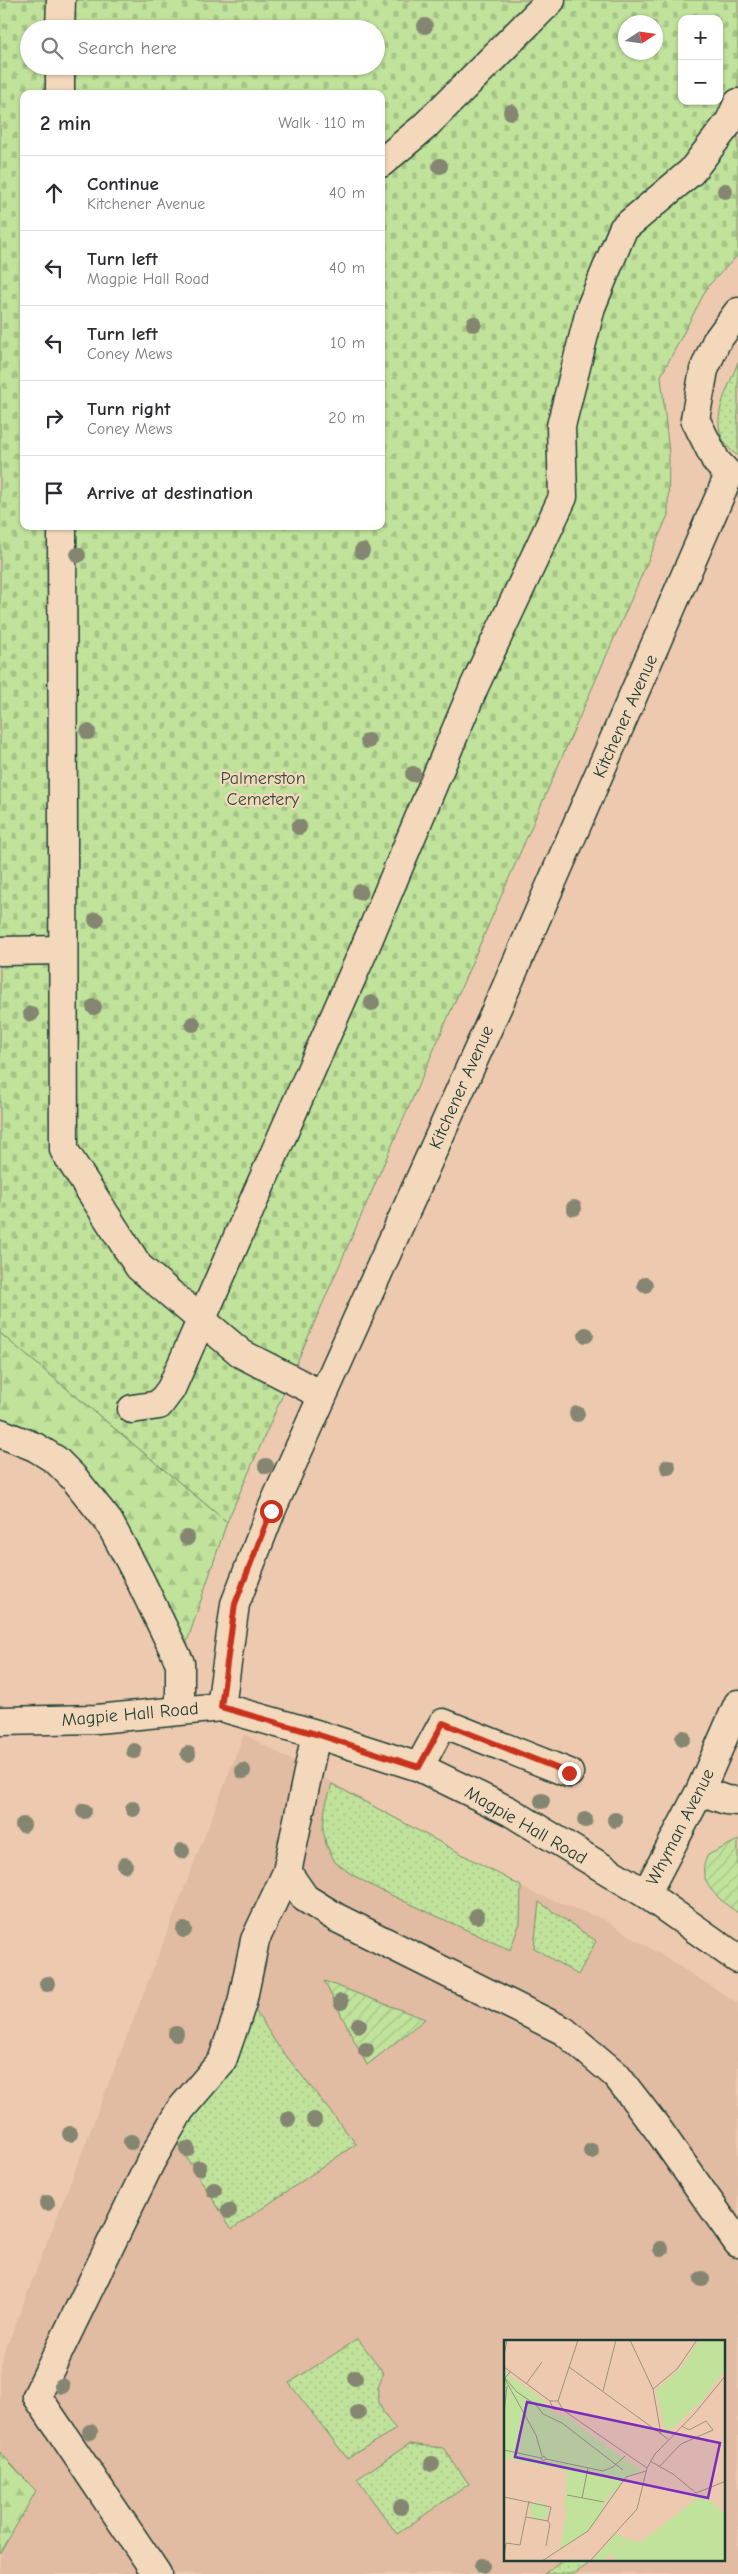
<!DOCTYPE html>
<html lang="en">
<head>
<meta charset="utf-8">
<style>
  body { margin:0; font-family:"Comic Neue",sans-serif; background:#f2f2f3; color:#2b2b33 }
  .controls { position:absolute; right:15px; top:15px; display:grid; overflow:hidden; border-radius:10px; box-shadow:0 1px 4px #0004 }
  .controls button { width:45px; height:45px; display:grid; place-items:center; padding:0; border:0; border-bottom:1px solid #e1e1e2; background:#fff; color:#2b2b33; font:25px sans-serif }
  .compass { position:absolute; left:618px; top:15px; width:45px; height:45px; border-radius:50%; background:#fff; box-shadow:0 1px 4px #0004; rotate:78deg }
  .stop { position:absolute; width:15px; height:15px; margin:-11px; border:4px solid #c8321e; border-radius:50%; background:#fff }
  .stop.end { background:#c8321e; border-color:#fff; box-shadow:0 1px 5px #0008 }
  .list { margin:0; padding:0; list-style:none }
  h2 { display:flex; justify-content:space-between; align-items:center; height:65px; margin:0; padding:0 20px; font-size:21px }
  h2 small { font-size:16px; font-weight:400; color:#7c7c81 }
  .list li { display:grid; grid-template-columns:32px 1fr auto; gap:15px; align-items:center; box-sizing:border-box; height:75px; padding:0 20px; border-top:1px solid #e1e1e2 }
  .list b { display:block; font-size:19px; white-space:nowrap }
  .list p { margin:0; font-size:16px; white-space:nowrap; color:#7c7c81 }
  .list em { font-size:16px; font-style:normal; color:#7c7c81 }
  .icon { flex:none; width:28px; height:28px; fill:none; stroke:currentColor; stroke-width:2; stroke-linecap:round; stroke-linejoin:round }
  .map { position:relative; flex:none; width:738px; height:2574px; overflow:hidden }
  .search { position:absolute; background:#fff; box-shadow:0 1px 4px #0004; left:20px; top:20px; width:365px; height:55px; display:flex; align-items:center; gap:12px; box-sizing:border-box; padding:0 18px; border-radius:28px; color:#7c7c81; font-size:19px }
  .panel { position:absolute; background:#fff; box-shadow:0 1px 4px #0004; left:20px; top:90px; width:365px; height:440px; border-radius:10px }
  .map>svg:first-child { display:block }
</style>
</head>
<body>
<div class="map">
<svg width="738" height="2574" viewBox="0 0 738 2574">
  <defs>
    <pattern id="grass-dots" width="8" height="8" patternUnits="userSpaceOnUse" patternTransform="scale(1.25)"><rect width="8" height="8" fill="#c0e29b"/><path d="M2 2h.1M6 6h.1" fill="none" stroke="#a5c386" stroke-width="1.8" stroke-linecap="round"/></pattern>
    <pattern id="forest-firs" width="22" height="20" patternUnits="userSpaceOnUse" patternTransform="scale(1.25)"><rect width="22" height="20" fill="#c0e29b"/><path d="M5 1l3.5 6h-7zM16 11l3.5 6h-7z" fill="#a5c386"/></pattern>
    <pattern id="cemetery-stones" width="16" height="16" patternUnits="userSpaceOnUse" patternTransform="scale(1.25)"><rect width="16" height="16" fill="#c0e29b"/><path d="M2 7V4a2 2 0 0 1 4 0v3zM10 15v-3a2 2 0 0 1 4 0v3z" fill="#a5c386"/></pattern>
    <pattern id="garden-furrows" width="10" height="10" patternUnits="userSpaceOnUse" patternTransform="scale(1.25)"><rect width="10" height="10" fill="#c0e29b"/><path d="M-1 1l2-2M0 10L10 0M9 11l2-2" fill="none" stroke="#a5c386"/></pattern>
  </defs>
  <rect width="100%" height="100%" fill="#edcaaf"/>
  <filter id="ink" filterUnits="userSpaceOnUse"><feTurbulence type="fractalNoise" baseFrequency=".02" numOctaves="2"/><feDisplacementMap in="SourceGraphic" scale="10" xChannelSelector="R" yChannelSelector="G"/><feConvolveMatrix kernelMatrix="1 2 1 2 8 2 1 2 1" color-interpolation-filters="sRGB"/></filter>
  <g filter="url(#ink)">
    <path fill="#e1bba2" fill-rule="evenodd" d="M244,1734L531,1892L603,1919L738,2003V2574H0V2557L36,2491L0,2452V2364ZM506,2342H724V2560H506Z"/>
    <path fill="url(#grass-dots)" stroke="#709068" d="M738,362V456C702,430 726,395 738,362Z
      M332,1784L521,1886L520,1923L510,1950L378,1889L351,1874L335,1862L326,1844L323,1829L325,1808Z
      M539,1902L596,1941L578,1975L534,1948Z
      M251,2004L276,2043L356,2144L232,2229L175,2140Z
      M358,2339L384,2373C371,2394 380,2412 396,2429L347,2458L289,2383Z
      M409,2444L443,2448L469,2484L397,2534L357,2479Z
      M558,2560H594L574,2574H544L560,2563Z"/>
    <path fill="url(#forest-firs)" stroke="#709068" d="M0,1333L227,1522L180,1663L74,1478L0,1433Z
      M0,2452L36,2491L0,2554Z"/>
    <path fill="url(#cemetery-stones)" stroke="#709068" fill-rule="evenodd" d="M0,0H738V255L708,286L661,376L669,454L668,515L227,1522L0,1333ZM682,19H719V101H682ZM626,22H656V52H626ZM29,29H376V66H29ZM24,94H381V526H24Z"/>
    <path fill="url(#garden-furrows)" stroke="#709068" d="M738,1840V1913C720,1900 693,1881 708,1855Z
      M324,1981L425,2019L367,2065Z"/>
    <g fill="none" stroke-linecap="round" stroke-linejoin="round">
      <defs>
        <path id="minor" d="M60,29L61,0
          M60,94V66
          M381,163L423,128L551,0
          M729,475L716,461L695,419L704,370L716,342L738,312
          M62,526L64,1150L139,1267L242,1354L322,1395
          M0,951L63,950
          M132,1409L159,1405L171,1389L366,945L474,687L563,497L561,426L591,307L623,229L691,172L730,121L738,103
          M0,1433L35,1447L56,1460L74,1478L109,1522L139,1578L180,1663V1709
          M221,1707L235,1604L271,1511L505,990L729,475
          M0,1721L97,1719L221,1707L316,1734L419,1767L509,1811L646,1894L738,1959
          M419,1767L443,1723L569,1773
          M700,1791L726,1800L738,1801
          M287,1872L305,1898L337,1918L564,2031L616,2075L657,2128L738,2243
          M646,1894L700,1791L738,1704
          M157,2574L37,2396L151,2161L180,2110L222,2061L242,2003L255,1940L287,1872L316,1734"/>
      </defs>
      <use href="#minor" stroke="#1f3d34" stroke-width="31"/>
      <use href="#minor" stroke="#f4d8bb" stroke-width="28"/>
    </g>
    <g fill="#848671">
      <circle cx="425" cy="26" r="8"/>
      <circle cx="511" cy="112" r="8"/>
      <circle cx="440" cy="166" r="8"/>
      <circle cx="725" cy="191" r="8"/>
      <circle cx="474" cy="324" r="8"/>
      <circle cx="362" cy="551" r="8"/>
      <circle cx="78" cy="555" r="8"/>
      <circle cx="88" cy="732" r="8"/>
      <circle cx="368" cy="741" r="8"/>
      <circle cx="413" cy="774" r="8"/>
      <circle cx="299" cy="827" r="8"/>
      <circle cx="360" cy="892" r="8"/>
      <circle cx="96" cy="920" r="8"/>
      <circle cx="372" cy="1003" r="8"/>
      <circle cx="94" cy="1007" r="8"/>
      <circle cx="31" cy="1014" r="8"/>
      <circle cx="193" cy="1024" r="8"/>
      <circle cx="574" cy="1208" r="8"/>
      <circle cx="645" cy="1285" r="8"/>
      <circle cx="586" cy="1335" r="8"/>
      <circle cx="577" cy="1414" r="8"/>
      <circle cx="266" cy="1466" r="8"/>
      <circle cx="668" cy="1467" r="8"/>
      <circle cx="187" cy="1538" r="8"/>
      <circle cx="683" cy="1738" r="8"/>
      <circle cx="134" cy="1751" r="8"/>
      <circle cx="188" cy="1754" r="8"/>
      <circle cx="243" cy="1771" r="8"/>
      <circle cx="542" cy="1801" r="8"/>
      <circle cx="133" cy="1809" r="8"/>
      <circle cx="84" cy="1811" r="8"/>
      <circle cx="585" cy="1820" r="8"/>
      <circle cx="615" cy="1820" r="8"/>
      <circle cx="23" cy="1825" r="8"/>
      <circle cx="182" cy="1851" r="8"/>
      <circle cx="125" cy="1865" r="8"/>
      <circle cx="477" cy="1916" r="8"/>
      <circle cx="184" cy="1930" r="8"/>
      <circle cx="47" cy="1984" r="8"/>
      <circle cx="341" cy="2002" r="8"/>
      <circle cx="359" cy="2025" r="8"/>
      <circle cx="176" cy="2034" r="8"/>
      <circle cx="366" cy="2050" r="8"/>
      <circle cx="288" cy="2119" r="8"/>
      <circle cx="314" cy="2120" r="8"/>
      <circle cx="70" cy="2134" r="8"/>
      <circle cx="131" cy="2142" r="8"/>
      <circle cx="187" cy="2149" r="8"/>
      <circle cx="591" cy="2151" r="8"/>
      <circle cx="199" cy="2168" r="8"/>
      <circle cx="214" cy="2190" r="8"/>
      <circle cx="47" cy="2203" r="8"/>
      <circle cx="229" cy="2211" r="8"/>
      <circle cx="661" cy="2249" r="8"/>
      <circle cx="702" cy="2279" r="8"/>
      <circle cx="355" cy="2378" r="8"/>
      <circle cx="62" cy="2386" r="8"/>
      <circle cx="358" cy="2413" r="8"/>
      <circle cx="90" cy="2432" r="8"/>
      <circle cx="432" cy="2464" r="8"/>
      <circle cx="401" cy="2507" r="8"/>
      <circle cx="482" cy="2566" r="8"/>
    </g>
  </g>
  <g fill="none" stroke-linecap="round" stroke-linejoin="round" filter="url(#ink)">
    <path stroke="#c8321e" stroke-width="6" d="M271,1511L235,1604L221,1707L316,1734L419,1767L443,1723L569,1773"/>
  </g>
  <g text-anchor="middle" stroke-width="4.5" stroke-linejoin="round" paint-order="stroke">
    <g font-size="18" fill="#1f3d34" stroke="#f4d8bb">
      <text transform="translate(625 716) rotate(-66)" y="6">Kitchener Avenue</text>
      <text transform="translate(461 1087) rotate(-66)" y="6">Kitchener Avenue</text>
      <text transform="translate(130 1714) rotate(-5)" y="6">Magpie Hall Road</text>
      <text transform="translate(526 1825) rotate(30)" y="6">Magpie Hall Road</text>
      <text transform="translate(680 1827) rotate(-63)" y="6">Whyman Avenue</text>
    </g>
    <g font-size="18" fill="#2f4e3e" stroke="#f4d8bb">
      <text x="263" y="784">Palmerston<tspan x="263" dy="21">Cemetery</tspan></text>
    </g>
  </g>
  <g transform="translate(504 2340)">
    <rect width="221" height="221" fill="#edcaaf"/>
    <path d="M26 171a9 9 0 1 1 18 0a9 9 0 1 1-18 0ZM211,165L221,174V221H204ZM63,171L95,178L84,191L56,210ZM113,193L124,200L114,208L132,221H109L112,219L107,213L98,221H88Z" fill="#c0e29b"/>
    <path d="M129,125L139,130L122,137L104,162L110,140ZM199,154L211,165L204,221H132L114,208L124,200L137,202Z" fill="#c0e29b"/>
    <path d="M1,32L38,59L50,74L61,76L129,125L110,140L95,178L60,170L63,131L0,118Z" fill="#c0e29b"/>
    <path d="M195,0H221V30L198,61L162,94L152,50L179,26Z" fill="#c0e29b"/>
    <path fill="none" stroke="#9b927e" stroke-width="1" d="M126,0L149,49L157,94M0,15L3,0M0,27L46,61H54M65,27L164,99M6,32L1,38L3,43L32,95L38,116M1,38L13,52L32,65L39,74L58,83L119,130M22,44L38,22M149,49L173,29L193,0M99,51L112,0M46,61L49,69L59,70M54,61L59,70L143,128M54,61L74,0M0,72L3,46M0,110L37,118M42,119L39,121L37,118L40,116L42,119L99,131L109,127L121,116M146,121L169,134L192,153L222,141M156,126L177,104L209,90L202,81L185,90L178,86M63,155L100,162M0,157L47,167L44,181L22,177M78,158L84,128M42,206L46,184L44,181M0,218L2,203L16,205L25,161M38,221L84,191L122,137L142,131M86,221L133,169L143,128L151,114L191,73L222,35"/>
    <path fill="#7b2cbf" fill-opacity="0.15" stroke="#7b2cbf" stroke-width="2.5" d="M23,62L216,103L204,158L11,117Z"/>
    <rect width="221" height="221" fill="none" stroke="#1f3d34" stroke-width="2.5"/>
  </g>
</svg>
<div class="controls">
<button>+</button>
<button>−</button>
</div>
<svg class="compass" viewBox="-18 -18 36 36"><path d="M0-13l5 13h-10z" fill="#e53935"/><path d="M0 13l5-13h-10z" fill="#7c7c81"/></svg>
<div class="stop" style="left:271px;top:1511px"></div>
<div class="stop end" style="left:569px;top:1773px"></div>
<div class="search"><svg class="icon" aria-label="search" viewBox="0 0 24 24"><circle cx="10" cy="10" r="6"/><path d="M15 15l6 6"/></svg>Search here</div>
<section class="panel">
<h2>2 min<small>Walk · 110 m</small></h2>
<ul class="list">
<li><svg class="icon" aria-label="ahead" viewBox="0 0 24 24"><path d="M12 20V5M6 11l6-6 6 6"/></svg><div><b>Continue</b><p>Kitchener Avenue</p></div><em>40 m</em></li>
<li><svg class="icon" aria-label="left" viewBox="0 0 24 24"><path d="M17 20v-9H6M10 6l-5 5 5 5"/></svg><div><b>Turn left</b><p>Magpie Hall Road</p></div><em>40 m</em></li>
<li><svg class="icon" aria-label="left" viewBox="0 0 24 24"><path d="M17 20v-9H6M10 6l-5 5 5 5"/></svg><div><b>Turn left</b><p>Coney Mews</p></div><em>10 m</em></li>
<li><svg class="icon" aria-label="right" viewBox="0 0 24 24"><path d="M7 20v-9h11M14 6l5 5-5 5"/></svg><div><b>Turn right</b><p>Coney Mews</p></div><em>20 m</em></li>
<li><svg class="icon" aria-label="arrive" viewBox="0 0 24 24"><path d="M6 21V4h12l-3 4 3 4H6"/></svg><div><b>Arrive at destination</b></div></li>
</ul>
</section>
</div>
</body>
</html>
